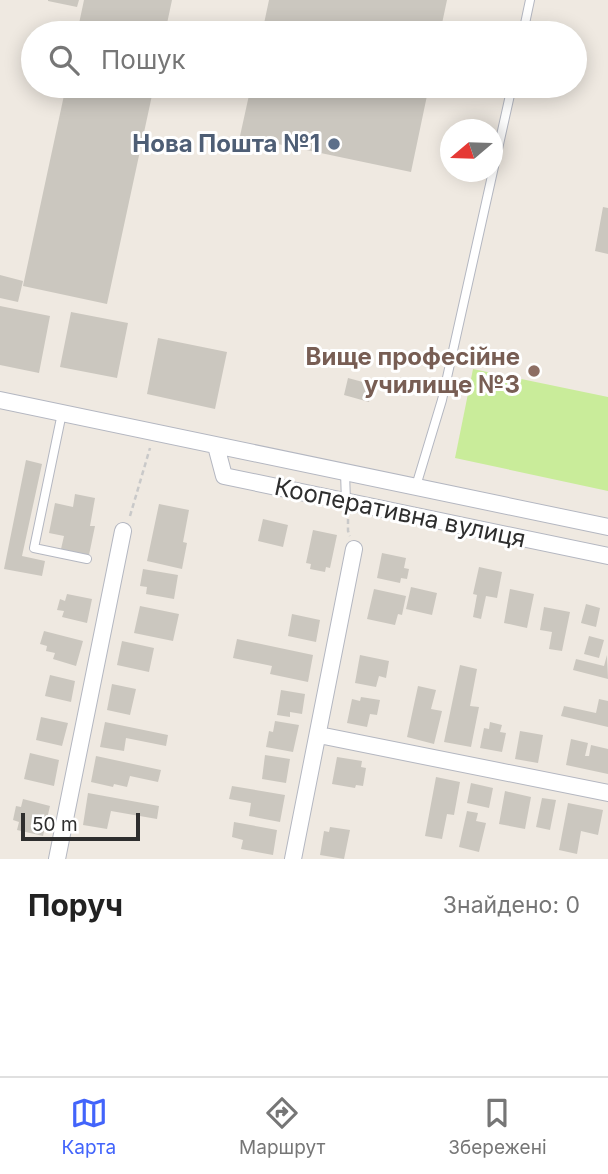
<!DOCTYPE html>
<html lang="uk">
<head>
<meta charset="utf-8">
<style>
  body { margin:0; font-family:Inter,sans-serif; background:#f6f6f6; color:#222 }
  .compass { position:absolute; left:440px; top:119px; width:63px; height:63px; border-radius:50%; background:#fff; box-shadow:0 4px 18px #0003; rotate:251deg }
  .scale { position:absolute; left:21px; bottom:18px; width:119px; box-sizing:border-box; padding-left:7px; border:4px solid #2e2e2e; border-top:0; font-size:19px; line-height:24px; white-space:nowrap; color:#2e2e2e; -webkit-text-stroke:5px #fff; paint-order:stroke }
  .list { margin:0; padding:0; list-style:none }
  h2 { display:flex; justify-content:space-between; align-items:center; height:91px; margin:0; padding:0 28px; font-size:30px }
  h2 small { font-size:23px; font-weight:400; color:#767676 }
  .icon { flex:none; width:38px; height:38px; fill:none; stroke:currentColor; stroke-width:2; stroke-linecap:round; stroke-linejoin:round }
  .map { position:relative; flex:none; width:608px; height:859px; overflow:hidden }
  .search { position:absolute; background:#fff; box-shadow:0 4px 18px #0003; left:21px; right:21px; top:21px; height:77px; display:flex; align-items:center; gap:18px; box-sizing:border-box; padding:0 24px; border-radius:38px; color:#767676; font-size:26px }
  .sheet { height:217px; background:#fff }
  nav { display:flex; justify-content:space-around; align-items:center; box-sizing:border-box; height:98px; border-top:2px solid #e0e0e0; background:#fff; font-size:19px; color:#767676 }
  nav a { display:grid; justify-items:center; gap:4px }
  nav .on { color:#4264fb }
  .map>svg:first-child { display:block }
</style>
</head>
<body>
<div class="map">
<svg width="608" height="859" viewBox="0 0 608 859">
  <rect width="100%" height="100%" fill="#efe9e1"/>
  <path fill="#c9ec9a" d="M473,369L608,397V491L455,458Z"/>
  <path fill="#cbc7bf" d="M48,0H79L77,7L48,1Z
    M84,0H172L165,33H77Z
    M269,0H447L440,33H262Z
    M66,86H154L107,304L23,286Z
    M251,86H429L411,172L240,136Z
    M603,207L608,208V254L595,251Z
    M0,275L23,281L18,302L0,298Z
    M0,306L50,316L39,373L0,365Z
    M71,312L128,323L117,378L60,367Z
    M158,338L227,352L215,409L147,394Z
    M348,378L374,385L369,402L344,395Z
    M26,460L42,464L22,556L45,561L42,576L4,569Z
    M75,494L95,498L90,526H95L89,555L61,549L64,536L49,533L55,503L73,507Z
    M159,504L189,510L183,542L187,543L182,569L147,561Z
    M263,519L288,525L283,547L258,541Z
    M313,530L337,535L330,568L326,567L325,572L310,569L311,564L306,563Z
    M382,553L406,558L404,568L409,569L407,579L401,578L400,583L377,578Z
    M479,567L502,572L497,598L486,596L481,619L473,617L477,595L473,594Z
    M143,569L178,575L174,599L146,594L147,587L140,586Z
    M411,587L437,593L432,615L406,609Z
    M374,589L406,596L402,615L398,614L395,625L367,619Z
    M510,589L534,594L527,628L504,623Z
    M67,594L92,599L87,623L62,617L64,611L57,610L60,599L65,601Z
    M586,604L600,608L596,627L581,623Z
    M140,606L179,614L173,641L134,633Z
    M544,607L570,612L562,651L549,649L552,632L540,630Z
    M292,614L320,620L316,642L288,636Z
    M44,631L83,641L76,666L53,659L55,653L46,651L47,646L40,644Z
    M589,636L604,640L599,658L584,654Z
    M237,639L313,655L308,682L270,674L272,666L233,658Z
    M122,641L154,648L149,672L117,665Z
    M360,655L389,661L386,678L379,676L376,687L355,683Z
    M607,655L608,679L573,670L576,659L604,666Z
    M460,665L477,669L470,706L479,707L471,747L444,742Z
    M50,675L75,681L71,702L45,696Z
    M112,684L136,689L130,715L107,710Z
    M418,686L436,690L431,709L442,711L434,744L407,737Z
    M281,690L305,694L302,714L290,712V717L277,715Z
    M361,697L380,700L377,715L370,714L367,727L347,723L352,699L360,701Z
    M599,699L608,701V727L561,716L564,706L596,713Z
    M41,717L68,723L62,746L36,740Z
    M275,721L299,725L293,752L266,747L269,731L273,732Z
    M105,722L168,735L166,746L126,738L124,751L100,747Z
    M490,722L502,725L500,732L506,733L502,752L480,748L484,728L489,729Z
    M520,731L543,735L538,763L515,759Z
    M571,739L588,743L585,756H589L591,745L608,749V774L566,765Z
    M30,753L59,760L54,786L24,779Z
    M265,755L290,759L286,783L262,779Z
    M96,756L161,770L158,782L130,776L127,787L114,784L113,787L91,782Z
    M337,757L362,761L361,767L366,768L363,786L356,785L355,788L332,784Z
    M436,777L460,782L454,815L447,814L442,839L425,836Z
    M471,783L493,788L489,808L467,803Z
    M232,786L285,795L280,822L249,816L251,803L229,799Z
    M505,791L531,797L525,829L499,824Z
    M88,793L159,806L157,819L111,811L107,829L83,825Z
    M542,798L556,800L550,830L536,827Z
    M23,799L50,806L43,836L17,830L19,822L13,820L16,806L21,807Z
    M568,803L603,810L598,835L581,831L577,854L559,850Z
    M467,811L478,813L476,821L486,823L479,852L459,847Z
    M234,822L277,830L273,855L241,849L243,840L232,837Z
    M330,827L350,830L344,859L320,855L324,831L329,832Z"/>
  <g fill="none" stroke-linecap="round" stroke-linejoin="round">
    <defs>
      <path id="service" d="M523,33L530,0
        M62,413L34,548L87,559
        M345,472L346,502
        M416,486L442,400L512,86"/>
      <path id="minor" d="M0,400L608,527
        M216,446L224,476L608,556
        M319,735L608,793
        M57,859L123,531
        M293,859L354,549"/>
    </defs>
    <use href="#service" stroke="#b4b7c1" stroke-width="10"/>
    <use href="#minor" stroke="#b4b7c1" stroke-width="18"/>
    <path stroke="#c9c9c9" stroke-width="2.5" stroke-dasharray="5 3.5" stroke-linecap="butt" d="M130,516L150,448
      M348,519V531L350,536"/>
    <use href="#service" stroke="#fff" stroke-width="8"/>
    <use href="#minor" stroke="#fff" stroke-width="16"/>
  </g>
  <circle fill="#5c6f8a" stroke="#fff" stroke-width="2.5" cx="334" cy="144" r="7"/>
  <circle fill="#8d6e63" stroke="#fff" stroke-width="2.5" cx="534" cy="371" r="7"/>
  <g text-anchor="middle" stroke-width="6" stroke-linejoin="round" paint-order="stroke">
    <g font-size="24" font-weight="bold" fill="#4e5e75" stroke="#fff" text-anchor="end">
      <text x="320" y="152">Нова Пошта №1</text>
    </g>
    <g font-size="24" font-weight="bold" fill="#785e54" stroke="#fff" text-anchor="end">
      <text x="520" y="365">Вище професійне<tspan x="520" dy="28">училище №3</tspan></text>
    </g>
    <g font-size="24" fill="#2e2e2e" stroke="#fff">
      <text transform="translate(400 513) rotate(12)" y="8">Кооперативна вулиця</text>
    </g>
  </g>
</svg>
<svg class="compass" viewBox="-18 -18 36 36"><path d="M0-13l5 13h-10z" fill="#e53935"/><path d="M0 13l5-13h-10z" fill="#767676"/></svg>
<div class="scale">50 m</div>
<div class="search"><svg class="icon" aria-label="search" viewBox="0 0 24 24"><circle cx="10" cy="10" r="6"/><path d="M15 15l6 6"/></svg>Пошук</div>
</div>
<section class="sheet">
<h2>Поруч<small>Знайдено: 0</small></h2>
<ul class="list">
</ul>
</section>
<nav>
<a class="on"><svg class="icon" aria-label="map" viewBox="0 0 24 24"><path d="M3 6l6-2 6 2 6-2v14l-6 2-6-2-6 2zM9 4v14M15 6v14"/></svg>Карта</a>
<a><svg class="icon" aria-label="directions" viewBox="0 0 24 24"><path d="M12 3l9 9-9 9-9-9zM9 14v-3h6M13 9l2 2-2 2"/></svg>Маршрут</a>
<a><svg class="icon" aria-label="saved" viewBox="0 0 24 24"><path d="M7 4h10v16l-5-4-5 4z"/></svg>Збережені</a>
</nav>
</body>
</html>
